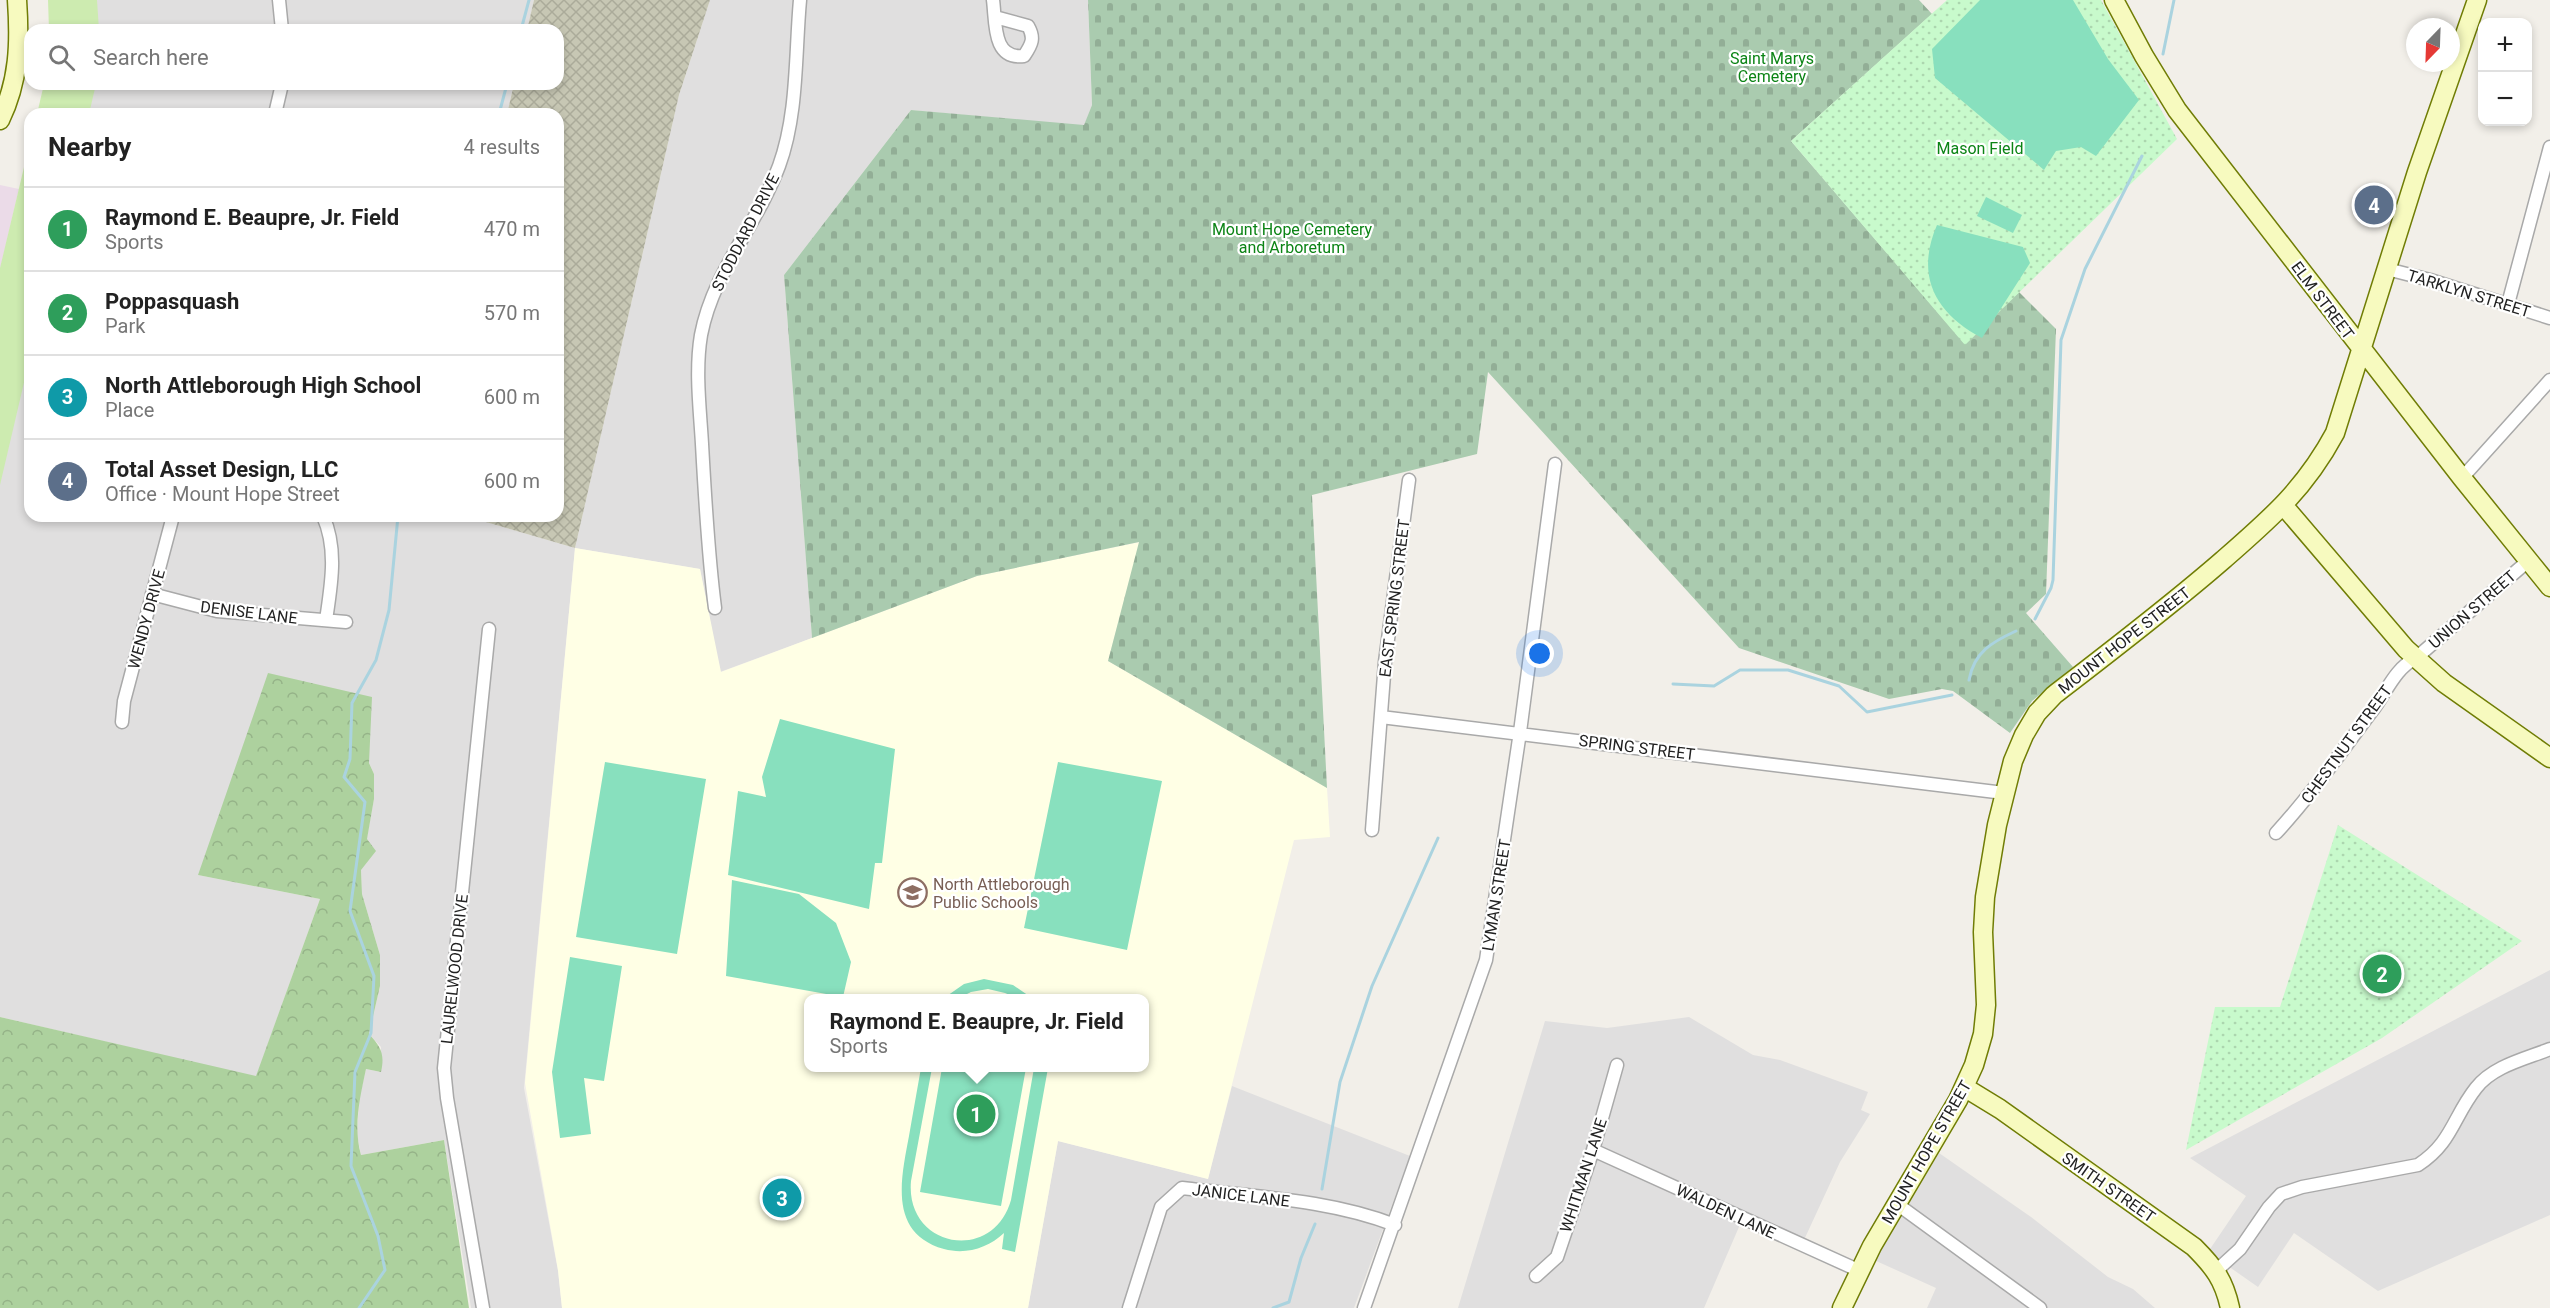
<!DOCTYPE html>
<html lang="en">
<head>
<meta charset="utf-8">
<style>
  body { margin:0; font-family:Roboto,sans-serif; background:#f6f6f6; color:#222 }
  .controls { position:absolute; right:18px; top:18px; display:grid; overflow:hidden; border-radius:12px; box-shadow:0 3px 9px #0003 }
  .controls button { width:54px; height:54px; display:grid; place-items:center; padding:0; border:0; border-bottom:2px solid #e0e0e0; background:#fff; color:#222; font:30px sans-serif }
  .compass { position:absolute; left:2406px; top:18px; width:54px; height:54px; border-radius:50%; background:#fff; box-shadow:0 3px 9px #0003; rotate:203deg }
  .you { position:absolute; left:1540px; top:654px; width:21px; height:21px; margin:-15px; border:4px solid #fff; border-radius:50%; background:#1a73e8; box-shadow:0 0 0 9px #1a73e833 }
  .badge { display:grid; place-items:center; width:39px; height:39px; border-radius:50%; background:#d93025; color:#fff; font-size:20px; font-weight:700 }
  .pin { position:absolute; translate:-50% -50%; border:3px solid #fff; box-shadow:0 2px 6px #0006 }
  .popup { position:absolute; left:804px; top:994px; width:345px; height:78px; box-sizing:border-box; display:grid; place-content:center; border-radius:12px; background:#fff; filter:drop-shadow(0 2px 4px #0005); font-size:20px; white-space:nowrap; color:#767676 }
  .popup b { font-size:22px; color:#222 }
  .popup::after { content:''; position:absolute; left:50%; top:100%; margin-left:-12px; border:12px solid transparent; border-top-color:#fff }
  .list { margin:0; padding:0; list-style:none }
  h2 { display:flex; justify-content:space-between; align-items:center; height:78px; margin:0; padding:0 24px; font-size:26px }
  h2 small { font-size:20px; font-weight:400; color:#767676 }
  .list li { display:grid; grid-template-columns:39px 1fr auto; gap:18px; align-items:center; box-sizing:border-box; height:84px; padding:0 24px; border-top:2px solid #e0e0e0 }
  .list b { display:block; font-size:22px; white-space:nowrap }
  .list p { margin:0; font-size:20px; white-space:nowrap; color:#767676 }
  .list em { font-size:20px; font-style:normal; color:#767676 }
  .icon { flex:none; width:33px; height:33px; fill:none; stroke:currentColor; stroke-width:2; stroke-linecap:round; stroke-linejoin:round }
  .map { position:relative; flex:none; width:2550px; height:1308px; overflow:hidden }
  .search { position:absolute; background:#fff; box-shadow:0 3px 9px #0003; left:24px; top:24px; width:540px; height:66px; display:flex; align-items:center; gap:15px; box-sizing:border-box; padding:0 21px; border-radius:18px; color:#767676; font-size:22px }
  .panel { position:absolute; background:#fff; box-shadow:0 3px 9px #0003; left:24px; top:108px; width:540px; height:414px; border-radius:18px }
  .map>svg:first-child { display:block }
</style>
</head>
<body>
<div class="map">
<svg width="2550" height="1308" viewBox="0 0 2550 1308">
  <defs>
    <pattern id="construction-cross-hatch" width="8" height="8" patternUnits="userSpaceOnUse" patternTransform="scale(1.5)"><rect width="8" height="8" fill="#c7c7b4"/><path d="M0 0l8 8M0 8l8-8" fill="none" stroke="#abab9a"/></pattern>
    <pattern id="forest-crowns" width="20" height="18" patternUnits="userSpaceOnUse" patternTransform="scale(1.5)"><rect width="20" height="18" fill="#add19e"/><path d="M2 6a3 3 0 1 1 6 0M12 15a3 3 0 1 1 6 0" fill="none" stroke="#95b388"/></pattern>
    <pattern id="cemetery-stones" width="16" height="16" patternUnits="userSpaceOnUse" patternTransform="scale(1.5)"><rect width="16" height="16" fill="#aacbaf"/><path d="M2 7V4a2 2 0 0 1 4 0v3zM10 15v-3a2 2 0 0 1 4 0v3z" fill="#92ae96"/></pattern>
    <pattern id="park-dots" width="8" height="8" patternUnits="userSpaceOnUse" patternTransform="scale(1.5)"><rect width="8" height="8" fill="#c8facc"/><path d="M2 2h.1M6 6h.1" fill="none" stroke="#acd6af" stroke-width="1.8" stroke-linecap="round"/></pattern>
  </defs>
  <rect width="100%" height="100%" fill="#f2efe9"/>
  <path fill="#e0dfdf" d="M71,0H534L527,30H75Z
    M710,0H1088L1092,105L1084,126L911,110L784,275L812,638L720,672L700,569L575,548L524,1088L558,1271L562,1308H471L444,1140L361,1155L357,1135L359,1099L366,1069L381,1072V1047L369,1034L380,986V955L362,894L361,870L374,799V774L369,763L198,875L320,899L256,1077L0,1017V350L30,226V516H465L575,548L679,95Z
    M65,84H514L507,114H57Z
    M2550,970V1215L2378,1291L2294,1233L2258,1287L2208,1252L2246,1196L2190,1158Z
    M1689,1017L1753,1055L1780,1060L1868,1092L1861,1110L1870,1114L1840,1162L1804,1240L1745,1213L1704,1308H1458L1545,1021L1607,1028Z
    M1232,1086L1410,1156L1354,1308H1028L1058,1141L1208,1179Z
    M1939,1153L2031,1217L2108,1277L2133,1289L2155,1308H1927L1936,1288L1874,1260Z"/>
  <path fill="#ebdbe8" d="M0,185L19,189L0,270Z"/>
  <path fill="#ffffe5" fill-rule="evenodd" d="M1140,542L1108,661L1327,788L1330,837L1294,840L1208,1179L1058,1141L1028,1308H562L558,1270L525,1083L575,548L700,569L721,672L977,576ZM808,998H1144V1068H808Z"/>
  <path fill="url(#construction-cross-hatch)" d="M534,0H710L679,95L575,548L465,516H558V114H507L514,84H558V30H527Z"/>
  <path fill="#cdebb0" d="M48,0H97L99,30H49Z
    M44,84H96L89,114H37Z
    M30,142V357L0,485V268Z"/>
  <path fill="url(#forest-crowns)" d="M268,673L372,697L369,763L374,774V799L367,839L376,851L361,870L362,894L380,955V986L369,1034C381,1047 385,1054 381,1072L366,1069C360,1097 353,1127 361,1155L444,1140L469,1308H0V1017L256,1076L320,899L198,875Z"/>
  <path fill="url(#cemetery-stones)" d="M1088,0H1919L1932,14L1791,141L1965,344L2019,292L2056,329L2046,594L2026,613L2073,667L2032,701L2010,733L1953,691L1942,689L1889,699L1739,648L1488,372L1477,454L1312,495L1327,788L1108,661L1139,542L977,576L812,638L784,275L911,110L1084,125L1092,105Z"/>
  <path fill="url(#park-dots)" d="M1947,0H2101L2177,139L1965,345L1791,141Z
    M2338,825L2522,941L2382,1038L2186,1150L2215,1007H2280Z"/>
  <path fill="#88e0be" d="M1980,0H2073L2108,59L2139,100L2096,156L2081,147L2056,151L2044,170L1935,78L1932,49Z
    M1986,197L2022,215L2013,233L1977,216Z
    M1937,225L2023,247L2030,263L1982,338C1935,313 1915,276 1937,225Z
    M780,719L895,749L882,863H875L869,909L728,875L738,791L766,797L762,777Z
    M605,762L706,779L677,954L576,937Z
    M1058,762L1162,781L1127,950L1024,928Z
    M732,880L799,894L836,923L851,962L843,997L726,976Z
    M570,957L622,966L604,1081L584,1078L591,1134L560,1138L552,1072Z
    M984,979L1013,985L1032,998H1017L1005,993L988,989L971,992L959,998H944L964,984Z
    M921,1068H932L911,1181C905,1248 993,1264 1011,1200L1034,1068H1048L1015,1252L1002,1249L1004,1233C988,1248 966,1255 944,1249C888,1233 901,1179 909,1136C913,1113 917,1090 921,1068Z
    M942,1068H1026L1001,1206L920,1192Z"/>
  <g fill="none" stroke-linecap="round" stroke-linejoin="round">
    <path stroke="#aad3df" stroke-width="3" d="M521,30L529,0
      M2163,54L2174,0
      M499,114L507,84
      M2035,619L2051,588L2053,580L2061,340L2085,269L2142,156
      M1969,680C1974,652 1992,642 2016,631
      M1673,684L1714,686L1740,670H1788L1839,686L1867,712L1952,695
      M1322,1189L1340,1082L1372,986L1438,838
      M359,1308L385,1270L378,1236L351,1166L355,1072L371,1033L374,976L350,911L365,802L344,777L350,759L352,703L376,660L389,610L398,516
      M1273,1308L1289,1302L1301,1258L1315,1224"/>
    <defs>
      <path id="street" d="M279,0L282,30
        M993,0C996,22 992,60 1024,56C1032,44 1035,38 1028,26L995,17
        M275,114L282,84
        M2387,269L2430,280L2550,318
        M2508,304L2550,147
        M2462,478L2550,380
        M323,516C338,549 331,586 326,620
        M152,594L217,611L346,622
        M715,608C708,554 705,499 702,444C700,409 695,371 701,335C713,272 757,225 779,166C798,114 795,55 800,0
        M1381,717L2004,793
        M122,722L124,701L173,516
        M1372,830L1385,662L1409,480
        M2276,833C2311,795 2341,752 2372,711C2386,693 2395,668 2416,658L2528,561
        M1593,1150L1860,1271
        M1897,1204L2040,1308
        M2216,1271L2240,1249L2269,1207L2281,1194L2302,1187L2418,1165C2452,1143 2453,1117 2476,1088C2493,1066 2525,1059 2550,1049
        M1536,1276L1557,1257L1593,1150L1617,1065
        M483,1308L447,1098L444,1068L489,629
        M1129,1308L1161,1207L1182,1188C1253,1197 1328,1199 1395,1225
        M1364,1308L1486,960L1520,732L1555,464"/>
      <path id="secondary" d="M2114,0L2144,56L2177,110L2462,478L2550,587
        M0,120C19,81 20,43 17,0
        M2283,505L2406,649L2444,683L2550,758
        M1964,1087L2000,1109L2194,1247C2214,1267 2224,1280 2230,1308
        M1842,1308L1872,1246L1958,1100L1974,1065L1983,1034L1986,1005L1983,932L1985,897L1997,825L2013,761L2024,735L2037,713L2054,695C2111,651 2169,607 2223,560C2270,519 2305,489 2335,433L2417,172L2477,0"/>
    </defs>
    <use href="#street" stroke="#a9a9a9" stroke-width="15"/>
    <use href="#secondary" stroke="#707d05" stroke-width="21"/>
    <use href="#street" stroke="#fff" stroke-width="12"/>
    <use href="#secondary" stroke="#f7fabf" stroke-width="18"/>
  </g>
  <defs>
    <symbol id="school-ring" viewBox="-11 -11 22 22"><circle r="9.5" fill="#fff" stroke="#8d6e63" stroke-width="1.5"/><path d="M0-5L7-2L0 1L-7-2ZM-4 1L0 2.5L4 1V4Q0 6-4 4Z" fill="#8d6e63"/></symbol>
  </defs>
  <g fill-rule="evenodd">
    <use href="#school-ring" x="896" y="876" width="33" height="33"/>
  </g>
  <g text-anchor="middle" stroke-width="4.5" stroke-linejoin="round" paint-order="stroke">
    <g font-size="16" fill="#0c8416" stroke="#fff">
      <text x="1772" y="64">Saint Marys<tspan x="1772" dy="18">Cemetery</tspan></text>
      <text x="1980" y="154">Mason Field</text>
      <text x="1292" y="235">Mount Hope Cemetery<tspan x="1292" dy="18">and Arboretum</tspan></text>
    </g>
    <g font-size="16" fill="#222" stroke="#fff">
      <text transform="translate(745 232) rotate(-63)" y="6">STODDARD DRIVE</text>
      <text transform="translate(2469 293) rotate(17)" y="6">TARKLYN STREET</text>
      <text transform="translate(2323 300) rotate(53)" y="6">ELM STREET</text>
      <text transform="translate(1394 598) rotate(-83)" y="6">EAST SPRING STREET</text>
      <text transform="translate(2472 609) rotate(-41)" y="6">UNION STREET</text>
      <text transform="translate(249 612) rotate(7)" y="6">DENISE LANE</text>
      <text transform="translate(146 619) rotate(-75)" y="6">WENDY DRIVE</text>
      <text transform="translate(2124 640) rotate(-38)" y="6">MOUNT HOPE STREET</text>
      <text transform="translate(2346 744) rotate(-54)" y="6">CHESTNUT STREET</text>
      <text transform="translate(1637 747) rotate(7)" y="6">SPRING STREET</text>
      <text transform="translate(1496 895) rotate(-81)" y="6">LYMAN STREET</text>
      <text transform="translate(454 969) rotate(-84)" y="6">LAURELWOOD DRIVE</text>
      <text transform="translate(1926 1152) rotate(-60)" y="6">MOUNT HOPE STREET</text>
      <text transform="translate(1583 1175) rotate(-72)" y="6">WHITMAN LANE</text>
      <text transform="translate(2109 1187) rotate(35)" y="6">SMITH STREET</text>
      <text transform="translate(1241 1195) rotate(7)" y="6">JANICE LANE</text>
      <text transform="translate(1726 1211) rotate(25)" y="6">WALDEN LANE</text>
    </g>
    <g font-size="16" fill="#785e54" stroke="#fff" text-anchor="start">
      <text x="933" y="890">North Attleborough<tspan x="933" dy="18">Public Schools</tspan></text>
    </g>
  </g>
</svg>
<div class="controls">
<button>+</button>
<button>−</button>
</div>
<svg class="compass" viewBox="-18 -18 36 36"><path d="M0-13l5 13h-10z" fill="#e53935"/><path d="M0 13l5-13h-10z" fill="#767676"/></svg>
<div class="you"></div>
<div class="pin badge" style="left:976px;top:1114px;background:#2e9e5b">1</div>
<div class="popup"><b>Raymond E. Beaupre, Jr. Field</b>Sports</div>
<div class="pin badge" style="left:2382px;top:974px;background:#2e9e5b">2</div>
<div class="pin badge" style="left:782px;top:1198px;background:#0f9aa8">3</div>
<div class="pin badge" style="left:2374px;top:205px;background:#5c6f8a">4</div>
<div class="search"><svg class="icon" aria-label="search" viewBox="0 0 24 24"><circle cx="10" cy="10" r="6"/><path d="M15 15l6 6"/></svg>Search here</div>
<section class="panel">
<h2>Nearby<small>4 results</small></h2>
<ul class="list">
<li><span class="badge" style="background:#2e9e5b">1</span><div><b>Raymond E. Beaupre, Jr. Field</b><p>Sports</p></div><em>470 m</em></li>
<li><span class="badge" style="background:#2e9e5b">2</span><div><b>Poppasquash</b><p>Park</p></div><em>570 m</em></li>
<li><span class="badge" style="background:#0f9aa8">3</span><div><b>North Attleborough High School</b><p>Place</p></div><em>600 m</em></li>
<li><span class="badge" style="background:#5c6f8a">4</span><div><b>Total Asset Design, LLC</b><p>Office · Mount Hope Street</p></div><em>600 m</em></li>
</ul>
</section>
</div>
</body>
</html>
